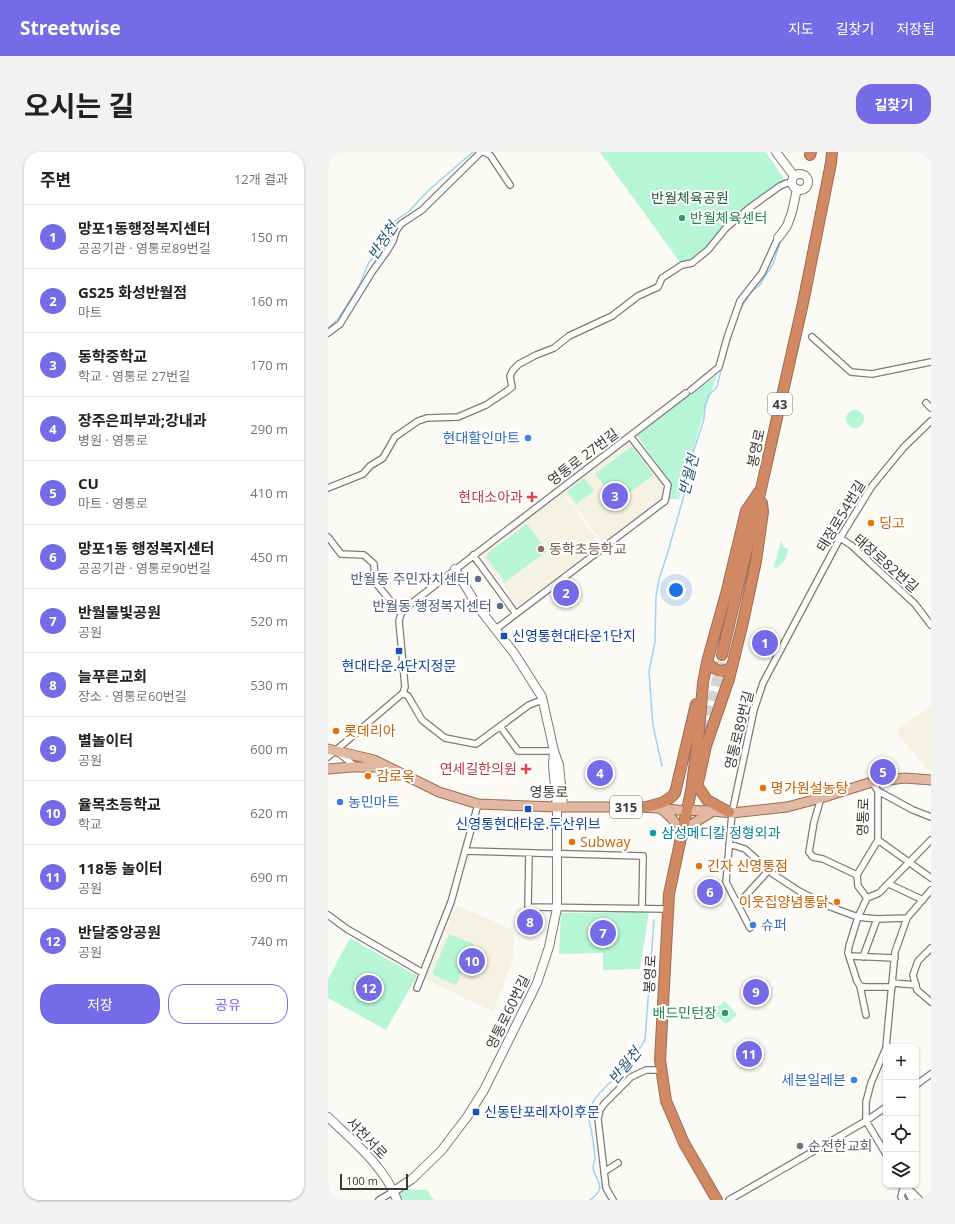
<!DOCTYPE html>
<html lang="ko">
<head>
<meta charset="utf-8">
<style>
  body { margin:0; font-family:"Open Sans","Noto Sans KR",sans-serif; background:#f2f2f2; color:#202124 }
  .controls { position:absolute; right:12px; bottom:12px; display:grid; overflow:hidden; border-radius:8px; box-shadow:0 1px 3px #0004 }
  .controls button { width:36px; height:36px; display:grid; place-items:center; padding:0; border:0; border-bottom:1px solid #e0e0e0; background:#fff; color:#202124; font:20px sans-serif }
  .scale { position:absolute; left:12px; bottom:10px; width:68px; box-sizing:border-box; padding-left:4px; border:2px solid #393936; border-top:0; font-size:11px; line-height:14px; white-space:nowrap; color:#393936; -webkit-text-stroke:3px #fff; paint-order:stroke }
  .you { position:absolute; left:348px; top:438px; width:14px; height:14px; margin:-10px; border:3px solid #fff; border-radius:50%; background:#1a73e8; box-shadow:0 0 0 6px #1a73e833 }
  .badge { display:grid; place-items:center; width:26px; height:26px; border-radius:50%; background:#756be6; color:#fff; font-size:13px; font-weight:700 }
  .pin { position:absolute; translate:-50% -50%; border:2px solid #fff; box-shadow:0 1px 4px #0006 }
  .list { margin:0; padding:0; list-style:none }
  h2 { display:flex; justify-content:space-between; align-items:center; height:52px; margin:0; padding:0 16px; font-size:17px }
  h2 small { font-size:13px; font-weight:400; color:#757577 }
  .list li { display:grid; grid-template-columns:26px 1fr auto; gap:12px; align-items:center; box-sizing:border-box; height:64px; padding:0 16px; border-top:1px solid #e0e0e0 }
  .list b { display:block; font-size:15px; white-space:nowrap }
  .list p { margin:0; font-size:13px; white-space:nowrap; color:#757577 }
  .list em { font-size:13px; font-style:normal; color:#757577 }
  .actions { display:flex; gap:8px; padding:12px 16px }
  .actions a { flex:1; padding:9px 0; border:1px solid #756be6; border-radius:16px; text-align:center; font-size:14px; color:#756be6 }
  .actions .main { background:#756be6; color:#fff }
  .icon { flex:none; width:22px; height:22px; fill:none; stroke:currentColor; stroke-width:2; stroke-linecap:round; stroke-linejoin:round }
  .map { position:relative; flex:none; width:603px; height:1048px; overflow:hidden; border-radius:16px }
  header { display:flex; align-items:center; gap:24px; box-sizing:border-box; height:56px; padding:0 20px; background:#756be6; color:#fff }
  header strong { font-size:19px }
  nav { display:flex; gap:22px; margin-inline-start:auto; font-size:14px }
  .intro { display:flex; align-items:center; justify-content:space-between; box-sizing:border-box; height:96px; padding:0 24px }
  h1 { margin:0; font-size:28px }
  .button { padding:10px 18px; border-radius:16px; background:#756be6; color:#fff; font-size:14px; font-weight:700 }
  main { display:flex; gap:24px; padding:0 24px }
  aside { flex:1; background:#fff; border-radius:16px; box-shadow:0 1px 3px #0004 }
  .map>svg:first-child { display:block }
</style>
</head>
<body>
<header>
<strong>Streetwise</strong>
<nav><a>지도</a><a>길찾기</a><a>저장됨</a></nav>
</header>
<div class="intro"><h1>오시는 길</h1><a class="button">길찾기</a></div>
<main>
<aside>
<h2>주변<small>12개 결과</small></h2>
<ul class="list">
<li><span class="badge">1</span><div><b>망포1동행정복지센터</b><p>공공기관 · 영통로89번길</p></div><em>150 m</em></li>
<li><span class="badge">2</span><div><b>GS25 화성반월점</b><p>마트</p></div><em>160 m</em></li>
<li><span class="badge">3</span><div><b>동학중학교</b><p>학교 · 영통로 27번길</p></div><em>170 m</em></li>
<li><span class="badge">4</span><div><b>장주은피부과;강내과</b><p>병원 · 영통로</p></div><em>290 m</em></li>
<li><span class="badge">5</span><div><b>CU</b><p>마트 · 영통로</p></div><em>410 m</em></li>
<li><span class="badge">6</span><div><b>망포1동 행정복지센터</b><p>공공기관 · 영통로90번길</p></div><em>450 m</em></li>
<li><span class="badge">7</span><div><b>반월물빛공원</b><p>공원</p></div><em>520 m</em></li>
<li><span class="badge">8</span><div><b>늘푸른교회</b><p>장소 · 영통로60번길</p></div><em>530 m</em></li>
<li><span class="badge">9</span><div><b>별놀이터</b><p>공원</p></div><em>600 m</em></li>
<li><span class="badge">10</span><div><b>율목초등학교</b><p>학교</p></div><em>620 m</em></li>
<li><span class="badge">11</span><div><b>118동 놀이터</b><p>공원</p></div><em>690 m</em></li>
<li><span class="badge">12</span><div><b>반달중앙공원</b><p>공원</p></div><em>740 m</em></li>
</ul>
<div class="actions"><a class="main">저장</a><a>공유</a></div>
</aside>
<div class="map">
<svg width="603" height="1048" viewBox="0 0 603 1048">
  <rect width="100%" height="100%" fill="#fcfaf4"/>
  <path fill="#f5f1e3" d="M303,288L337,335L335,348L277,391L274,390L235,339Z
    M234,340L272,391V393L194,453L189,452L154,405V401Z
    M603,554V619L600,618L569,582L570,577Z
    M129,753L184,778L186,783L185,803L183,814L165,860L97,827Z"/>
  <path fill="#b6f6d7" d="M272,0H438L459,31L420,57L364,111L354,113Z
    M389,223L373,270L351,347H340L343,332L308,282Z
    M518 267a9 9 0 1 1 18 0a9 9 0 1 1-18 0Z
    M304,294L325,323L289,350L267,322Z
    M256,326L266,339L248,352L239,339Z
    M199,372L219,399L177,430L158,405L160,401Z
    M453,389L455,390L454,392L457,396L460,397L458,407L449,416L446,415Z
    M321,760L312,817L275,818V801L231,802L233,761Z
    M121,782L146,792L128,833L104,822Z
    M22,786L89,824L58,878L0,846V827Z
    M397,849L409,863L398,872L384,859Z
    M419,891H421L433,906L422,914L411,899Z
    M69,1037L99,1038L106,1048H73Z"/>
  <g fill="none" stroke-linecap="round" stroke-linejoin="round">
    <path stroke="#9dd4f5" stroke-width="1.5" d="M0,176L10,167L31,134L41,110L58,91L61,84L64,71L80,60L101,38L145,0
      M400,194L412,157L424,139L431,134L445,112L453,88
      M334,614L325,574L321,520L327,490L328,444L331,427L339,403L357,340L360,317L376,267L377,253L381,243L389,235L396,205
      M262,1048C280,1036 268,1030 265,1016C265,1012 267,1009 267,1005C266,996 265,986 263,977C262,972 260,967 261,962C262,945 286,928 298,915C306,907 311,897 317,888L326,768"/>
    <path stroke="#d5d3ce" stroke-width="10" stroke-dasharray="10 5" stroke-linecap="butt" d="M375,593L394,503"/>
    <defs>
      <path id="street" d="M156,0L162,3L182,33
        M0,181L12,172L44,120L59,99L65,89L68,79L73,72L94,58L153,0
        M484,185L523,220L544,222L603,210
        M363,238L391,215L399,186L412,149L434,121L450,86
        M598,251L603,256
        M0,336L35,322L42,314L55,306L67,285L90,269L99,266L130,265L158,253L179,239L184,235L182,224L185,218L191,212L208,203L226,196L241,184L284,164L310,144L330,135L334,126L354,113L364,111L380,98L397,77L420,57L452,34L459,31H464
        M0,385L13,402L36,403L46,412L47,430L73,462
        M512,386L523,393L587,452L603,473
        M145,403L188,462
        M168,477L337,349L340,333L302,284
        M75,541L80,544L94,568L117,586L148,592L201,553L214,548
        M172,574L190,599H226
        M12,602L28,615
        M0,605L75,541L77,535L71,469L73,462L76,457L358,241
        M550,639L585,658L603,665
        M493,646L486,670L481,700L485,705L495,707L529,723L530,734L539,746
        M550,688L603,726
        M401,692L417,697L445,722L471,739L500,754L530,765L549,767L579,766
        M137,699L315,704L314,756
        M201,701L200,755L340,757
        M529,723L550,688V639L544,630
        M561,732L595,748
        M410,752L441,718
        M0,763L19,777L95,821
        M422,776L398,730L404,661L426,558L435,531L512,386L544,334L576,295L603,269
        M603,796L590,809L585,823L589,838L603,850
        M521,804L567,806
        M535,805L549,767
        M565,831L588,833
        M532,834L538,863
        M564,835H537L532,834L529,829L520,801L521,794L530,765L539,746L551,741L603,688
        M89,836L123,750L150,652
        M558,895L567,800L579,766L603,738
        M558,896L543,931L538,950V969L558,1002
        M588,933L603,922
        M276,1020L290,1011
        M577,1033L592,1048
        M579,1038L584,1048
        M51,1048L66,1039
        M285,1048L278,1036L270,967L272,958L276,952L303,925L318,918H333
        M401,1048L538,969L558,955
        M575,1048L573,1045L576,1033"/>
      <path id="secondary" d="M448,0L466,24
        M464 30a8 8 0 1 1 16 0a8 8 0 1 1-16 0Z
        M450,86L459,74L464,60L469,37
        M127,417L150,455L186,501L214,545L226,599L231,613L235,654
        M0,965C26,990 56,1014 69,1048
        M66,1039L84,1027L113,999L139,965L156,938L209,831L221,795L229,756V655L225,613L226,599"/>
      <path id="primary" d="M0,597L46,608L111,640L150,652L229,655H318L349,658L385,659L404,661L459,655L493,646L544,630L577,626L603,628
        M0,617L24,615H58
        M332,656C342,663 348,670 353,681
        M353,686L366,671L385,659"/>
      <path id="highway" d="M482,3L483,0
        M394,503L433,337L475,151L503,11L504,0
        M379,510C387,519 394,522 404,515L405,511
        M369,633L379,648L401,660
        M369,635L378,594L401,527L415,470L428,409L435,360L434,351
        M318,655C330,652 340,650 347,641L368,552
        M389,1048L356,991L338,949L332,908L341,742L363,639L371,579L375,531L379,510L399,438L418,359L433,337"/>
    </defs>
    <use href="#street" stroke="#7d7b76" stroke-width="8"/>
    <use href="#secondary" stroke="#7d7b76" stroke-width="10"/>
    <use href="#primary" stroke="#9c6d54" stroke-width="11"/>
    <use href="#highway" stroke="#9c6d54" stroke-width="12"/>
    <use href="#street" stroke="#fff" stroke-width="5.5"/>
    <use href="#secondary" stroke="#fff" stroke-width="8"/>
    <use href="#primary" stroke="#e3b8a2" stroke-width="9"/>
    <use href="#highway" stroke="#d18964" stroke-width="10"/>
  </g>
  <g fill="#2e9e5b" stroke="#fff" stroke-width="1.5">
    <circle cx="354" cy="66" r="4"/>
    <circle cx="397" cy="861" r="4"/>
  </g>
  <g fill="#3f7fe0" stroke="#fff" stroke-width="1.5">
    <circle cx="200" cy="286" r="4"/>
    <circle cx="12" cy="650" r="4"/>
    <circle cx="425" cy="773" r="4"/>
    <circle cx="526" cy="928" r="4"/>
  </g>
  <g fill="#e0444e" stroke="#fff" stroke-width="1.5">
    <path d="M202 339h4v4h4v4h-4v4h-4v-4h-4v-4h4z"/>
    <path d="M196 611h4v4h4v4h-4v4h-4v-4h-4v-4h4z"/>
  </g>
  <g fill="#e8710a" stroke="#fff" stroke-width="1.5">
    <circle cx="543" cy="371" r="4"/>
    <circle cx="8" cy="579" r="4"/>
    <circle cx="40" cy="624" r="4"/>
    <circle cx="435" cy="636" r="4"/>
    <circle cx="244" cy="690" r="4"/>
    <circle cx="371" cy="714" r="4"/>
    <circle cx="509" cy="750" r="4"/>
  </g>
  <circle fill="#8d6e63" stroke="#fff" stroke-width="1.5" cx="213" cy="397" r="4"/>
  <g fill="#5c6f8a" stroke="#fff" stroke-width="1.5">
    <circle cx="150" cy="427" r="4"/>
    <circle cx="172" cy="454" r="4"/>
  </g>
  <g fill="#1a4fb4" stroke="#fff" stroke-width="1.5">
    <rect x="172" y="480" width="8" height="8" rx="2"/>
    <rect x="67" y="495" width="8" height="8" rx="2"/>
    <rect x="196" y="653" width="8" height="8" rx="2"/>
    <rect x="144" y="956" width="8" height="8" rx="2"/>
  </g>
  <circle fill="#0f9aa8" stroke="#fff" stroke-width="1.5" cx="325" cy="681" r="4"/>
  <circle fill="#6b7280" stroke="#fff" stroke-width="1.5" cx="472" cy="994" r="4"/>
  <g text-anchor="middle" stroke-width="4" stroke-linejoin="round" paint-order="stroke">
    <g fill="#fff" stroke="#747472" stroke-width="1">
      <rect x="440" y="241" width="24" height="22" rx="3"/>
      <rect x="282" y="644" width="32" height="22" rx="3"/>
    </g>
    <g font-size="13" font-weight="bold" fill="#393936">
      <text x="452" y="257">43</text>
      <text x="298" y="660">315</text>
    </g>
    <g font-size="14" fill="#235c44" stroke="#fff">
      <text x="362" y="51">반월체육공원</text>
    </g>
    <g font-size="14" fill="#27864d" stroke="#fff" text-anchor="start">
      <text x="362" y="71">반월체육센터</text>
      <text x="389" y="866" text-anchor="end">배드민턴장</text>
    </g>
    <g font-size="14" fill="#366cbe" stroke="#fff" text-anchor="end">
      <text x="192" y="291">현대할인마트</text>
      <text x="20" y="655" text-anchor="start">농민마트</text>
      <text x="433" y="778" text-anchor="start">슈퍼</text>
      <text x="518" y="933">세븐일레븐</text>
    </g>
    <g font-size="14" fill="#393936" stroke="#fff">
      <text transform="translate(428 296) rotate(-78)" y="5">봉영로</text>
      <text transform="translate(255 305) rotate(-37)" y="5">영통로 27번길</text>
      <text transform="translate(513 364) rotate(-59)" y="5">태장로54번길</text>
      <text transform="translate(558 411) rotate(41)" y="5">태장로82번길</text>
      <text transform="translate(411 578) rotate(-76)" y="5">영통로89번길</text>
      <text transform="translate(221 640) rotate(1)" y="5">영통로</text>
      <text transform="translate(535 665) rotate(-88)" y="5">영통로</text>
      <text transform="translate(322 822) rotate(-87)" y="5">봉영로</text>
      <text transform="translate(180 860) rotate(-64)" y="5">영통로60번길</text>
      <text transform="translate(39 986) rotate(46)" y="5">서천서로</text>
    </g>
    <g font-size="14" fill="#be3a42" stroke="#fff" text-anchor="end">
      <text x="195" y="350">현대소아과</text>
      <text x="189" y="622">연세길한의원</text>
    </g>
    <g font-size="14" fill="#c56008" stroke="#fff" text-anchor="start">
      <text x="551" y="376">딩고</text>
      <text x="16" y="584">롯데리아</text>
      <text x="48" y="629">감로옥</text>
      <text x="443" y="641">명가원설농탕</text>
      <text x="252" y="695">Subway</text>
      <text x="379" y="719">긴자 신영통점</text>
      <text x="501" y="755" text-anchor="end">이웃집양념통닭</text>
    </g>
    <g font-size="14" fill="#785e54" stroke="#fff" text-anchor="start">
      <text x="221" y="402">동학초등학교</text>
    </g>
    <g font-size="14" fill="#4e5e75" stroke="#fff" text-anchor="end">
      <text x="142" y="432">반월동 주민자치센터</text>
      <text x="164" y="459">반월동 행정복지센터</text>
    </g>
    <g font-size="14" fill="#164399" stroke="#fff" text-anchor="start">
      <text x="184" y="489">신영통현대타운1단지</text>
      <text x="71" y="519" text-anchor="middle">현대타운.4단지정문</text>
      <text x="200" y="677" text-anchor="middle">신영통현대타운.두산위브</text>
      <text x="156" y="965">신동탄포레자이후문</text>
    </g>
    <g font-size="14" fill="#0d838f" stroke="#fff" text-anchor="start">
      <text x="333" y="686">삼성메디칼 정형외과</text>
    </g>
    <g font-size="14" fill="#5b616d" stroke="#fff" text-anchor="start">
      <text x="480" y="999">순전한교회</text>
    </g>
    <g font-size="15" font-style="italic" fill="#235875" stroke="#fff">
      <text transform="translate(55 89) rotate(-57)" y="5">반정천</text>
      <text transform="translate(361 323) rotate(-76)" y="5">반월천</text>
      <text transform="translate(297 914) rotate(-51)" y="5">반월천</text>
    </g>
  </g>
</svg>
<div class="controls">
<button>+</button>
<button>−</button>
<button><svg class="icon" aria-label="locate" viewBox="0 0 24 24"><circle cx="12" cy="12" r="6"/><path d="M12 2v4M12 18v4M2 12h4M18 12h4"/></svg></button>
<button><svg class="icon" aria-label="layers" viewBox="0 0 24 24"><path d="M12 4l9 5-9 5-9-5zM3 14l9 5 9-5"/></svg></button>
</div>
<div class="scale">100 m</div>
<div class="you"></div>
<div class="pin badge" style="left:437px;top:491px">1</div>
<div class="pin badge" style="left:238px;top:441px">2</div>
<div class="pin badge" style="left:287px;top:344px">3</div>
<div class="pin badge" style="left:272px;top:621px">4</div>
<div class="pin badge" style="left:555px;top:620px">5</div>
<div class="pin badge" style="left:382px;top:740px">6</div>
<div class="pin badge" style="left:275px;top:781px">7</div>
<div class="pin badge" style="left:202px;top:770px">8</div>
<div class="pin badge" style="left:428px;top:840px">9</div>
<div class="pin badge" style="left:144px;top:809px">10</div>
<div class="pin badge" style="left:421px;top:902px">11</div>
<div class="pin badge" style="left:41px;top:836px">12</div>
</div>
</main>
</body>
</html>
